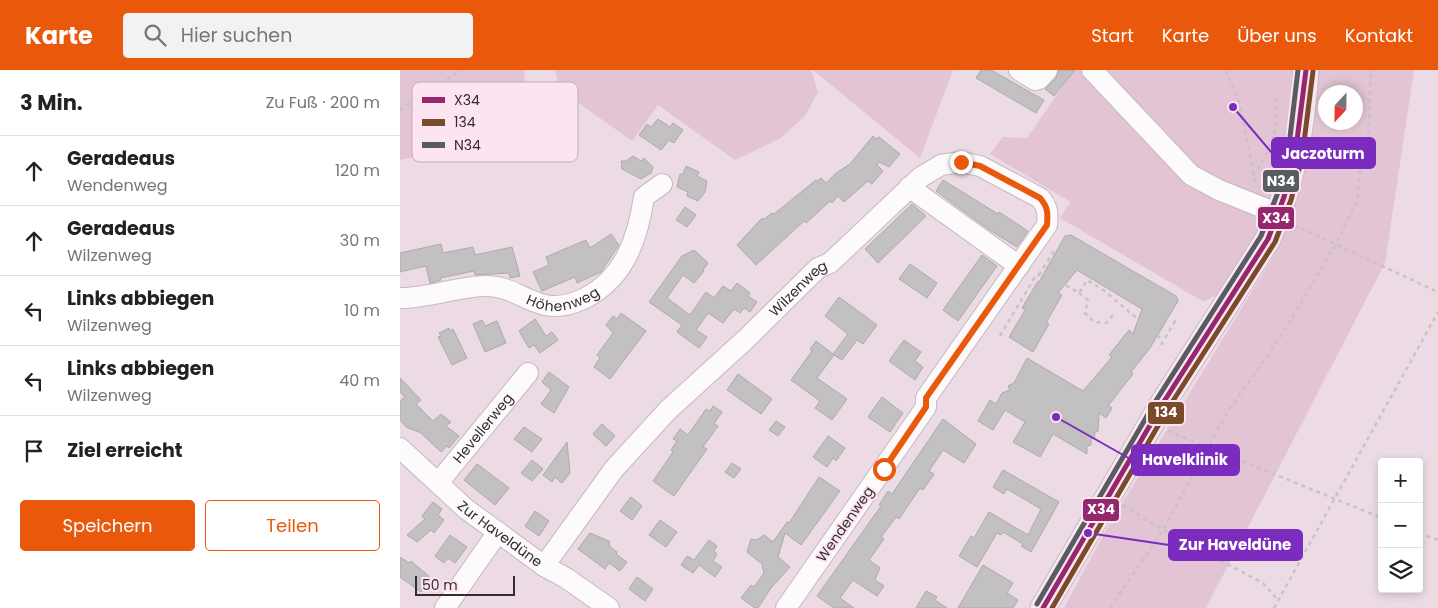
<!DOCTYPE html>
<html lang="de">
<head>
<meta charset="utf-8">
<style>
  body { margin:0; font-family:Poppins,sans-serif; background:#f2f2f2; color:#222 }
  .controls { position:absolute; right:15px; bottom:15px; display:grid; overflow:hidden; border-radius:5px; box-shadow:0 2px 8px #0003 }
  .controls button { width:45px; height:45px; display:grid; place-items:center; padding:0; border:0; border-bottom:1px solid #e0e0e0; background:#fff; color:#222; font:25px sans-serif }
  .compass { position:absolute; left:918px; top:15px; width:45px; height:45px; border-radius:50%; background:#fff; box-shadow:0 2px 8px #0003; rotate:202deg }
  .scale { position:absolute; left:15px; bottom:12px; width:100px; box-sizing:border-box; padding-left:5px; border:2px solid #362b30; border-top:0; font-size:14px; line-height:18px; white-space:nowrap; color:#362b30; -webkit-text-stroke:4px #fce4f0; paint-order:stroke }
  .stop { position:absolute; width:15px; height:15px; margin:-11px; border:4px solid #ea580c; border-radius:50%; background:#fff }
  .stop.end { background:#ea580c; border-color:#fff; box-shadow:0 1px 5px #0008 }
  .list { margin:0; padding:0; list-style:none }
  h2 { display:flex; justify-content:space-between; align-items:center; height:65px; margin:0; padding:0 20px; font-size:21px }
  h2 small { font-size:16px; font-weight:400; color:#767676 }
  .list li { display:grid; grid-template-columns:32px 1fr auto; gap:15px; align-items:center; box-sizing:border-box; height:70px; padding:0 20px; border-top:1px solid #e0e0e0 }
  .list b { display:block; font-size:19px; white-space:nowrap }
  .list p { margin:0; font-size:16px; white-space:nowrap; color:#767676 }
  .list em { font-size:16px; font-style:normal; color:#767676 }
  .actions { display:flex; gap:10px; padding:15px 20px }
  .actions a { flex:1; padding:11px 0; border:1px solid #ea580c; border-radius:5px; text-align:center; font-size:18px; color:#ea580c }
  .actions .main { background:#ea580c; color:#fff }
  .icon { flex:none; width:28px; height:28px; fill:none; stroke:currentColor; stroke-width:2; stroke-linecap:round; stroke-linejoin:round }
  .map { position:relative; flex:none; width:1038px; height:538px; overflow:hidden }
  header { display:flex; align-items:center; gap:30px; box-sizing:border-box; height:70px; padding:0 25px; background:#ea580c; color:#fff }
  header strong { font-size:24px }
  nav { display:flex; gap:28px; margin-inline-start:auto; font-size:18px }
  .search { width:350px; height:45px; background:#f2f2f2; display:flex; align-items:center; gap:12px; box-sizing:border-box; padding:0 18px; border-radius:5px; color:#767676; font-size:19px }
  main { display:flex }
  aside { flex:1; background:#fff }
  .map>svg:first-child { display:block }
</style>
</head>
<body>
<header>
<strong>Karte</strong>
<div class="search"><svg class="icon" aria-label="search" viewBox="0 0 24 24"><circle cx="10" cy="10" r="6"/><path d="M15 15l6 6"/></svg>Hier suchen</div>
<nav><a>Start</a><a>Karte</a><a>Über uns</a><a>Kontakt</a></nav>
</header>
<main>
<aside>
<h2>3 Min.<small>Zu Fuß · 200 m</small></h2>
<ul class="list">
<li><svg class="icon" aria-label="ahead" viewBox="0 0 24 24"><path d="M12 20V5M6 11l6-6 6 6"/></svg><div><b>Geradeaus</b><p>Wendenweg</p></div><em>120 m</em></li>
<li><svg class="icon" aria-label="ahead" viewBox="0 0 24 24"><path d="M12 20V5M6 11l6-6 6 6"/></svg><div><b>Geradeaus</b><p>Wilzenweg</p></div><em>30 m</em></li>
<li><svg class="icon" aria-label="left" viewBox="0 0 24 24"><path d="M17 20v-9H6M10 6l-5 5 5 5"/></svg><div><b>Links abbiegen</b><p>Wilzenweg</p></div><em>10 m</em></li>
<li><svg class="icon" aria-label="left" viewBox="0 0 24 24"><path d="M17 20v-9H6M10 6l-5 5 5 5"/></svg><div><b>Links abbiegen</b><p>Wilzenweg</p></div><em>40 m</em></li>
<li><svg class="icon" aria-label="arrive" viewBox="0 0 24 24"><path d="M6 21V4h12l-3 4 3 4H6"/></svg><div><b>Ziel erreicht</b></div></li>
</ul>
<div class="actions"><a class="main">Speichern</a><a>Teilen</a></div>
</aside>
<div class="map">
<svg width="1038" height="538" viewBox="0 0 1038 538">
  <rect width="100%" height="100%" fill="#ecdbe4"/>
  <path fill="#e2c4d4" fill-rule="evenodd" d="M0,0H124L131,61L0,90Z
    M155,0H411L418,22L405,46L381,68L335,90L258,35L232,71L159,19Z
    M413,0H553L520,88Z
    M674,0H899L898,23L869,144L822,221L804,232L660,148L671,132L590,84L603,67L627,68Z
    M913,0H1014L985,193L806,538H664L710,453L873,187L869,184ZM926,22H956V52H926Z"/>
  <path fill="#c2c0c1" stroke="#acaaaa" d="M581,0H591L644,30L636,43L576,8Z
    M659,0H675L654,26L645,19L656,8Z
    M258,49L270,57L273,53L283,60L274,73L269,70L261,80L239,65L247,54L251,57Z
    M473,66L476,69L479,67L500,84L489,97L479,92L477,95L483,101L472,114L468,111L444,132L438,126L432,133L430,131L406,153L404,151L356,195L337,175L362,148L363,150L372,143L374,144L416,110L417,111L421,108L426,113L436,103L450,94Z
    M233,86L241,91L244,88L253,97L251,103L241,109L222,99L221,91H226Z
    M286,96L299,102L297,106L307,111L305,122L298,131L287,126L288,122L277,117L280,104H283Z
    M543,110L598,144L599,142L628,161L617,177L588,159L536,121Z
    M512,134L526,146L478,193L465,179Z
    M285,137L296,145L287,157L276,150Z
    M211,164L219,175L201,202L177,213L175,207L142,221L133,202L149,195L146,187L186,170L190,178Z
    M671,165L776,226L778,231L750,278L731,302L733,304L708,336L712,338L706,348L699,343L698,361L695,362L694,369L691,368V375L687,376V384L653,364L640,387L613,372L625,352L605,340L593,360L578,351L590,330L596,334L602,323L610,320L608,316L614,313L627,288L683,321L712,287L709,285L729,260L733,264L742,239L677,200L658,223L662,225L646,253L649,254L633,282L609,267L625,240L622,238L638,211L639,212L665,166Z
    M41,174L43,183L73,177L75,185L112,177L120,206L110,208L109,203L75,205L74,201L40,208L41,210L30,213L26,196L0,202V183Z
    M294,180L308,193L303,200L304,201L294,213L283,205L267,228L290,245L306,222L314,228L323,216L331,221L337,213L350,223L348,226L357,232L350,242L344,238L340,243L334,239L323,253L308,243L296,260L307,267L299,278L277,262L282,255L249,232L282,186Z
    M582,185L597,196L558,251L543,240Z
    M510,194L537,213L527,228L499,209Z
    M439,227L477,255L463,274L457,270L442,290L434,285L417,308L447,329L432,350L415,338L420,331L391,310L412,281L410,279L416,271L433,284L448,264L425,246Z
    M221,243L246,261L210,309L194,297L200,288L197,285L213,263L206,255L213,246L217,249Z
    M135,249L146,266L152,262L158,270L140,283L134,275L129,278L119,261Z
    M82,250L85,256L97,251L106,273L85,282L73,254Z
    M49,258L50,261L53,259L67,288L52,295L38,267L41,266L39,263Z
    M504,270L521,282L515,291L523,297L515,310L489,291Z
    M149,302L169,317L154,343L141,334L151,320L142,312Z
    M338,304L372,329L361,344L327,320Z
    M0,308L21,330L16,334L33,351L41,344L51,352L46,356L59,366L49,378L47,376L41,382L21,363L6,357L0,350V331L5,327L0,322Z
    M482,327L503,343L490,362L468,347Z
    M313,336L322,342L314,354L318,356L303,377L307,379L274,426L253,411L273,382L271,380L277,371L273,369L280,359L288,365L306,339L310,341Z
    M543,349L576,374L564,393L543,380L529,401L534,404L523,420L520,418L499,449L496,447L481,467L484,469L469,490L480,498L475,510L484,516L477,526L453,510L440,528L454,538H434L417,526L481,436L479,435L488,421L492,424Z
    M376,351L385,357L378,366L369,360Z
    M202,354L215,366L206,376L193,364Z
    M124,357L142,369L132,382L114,369Z
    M428,366L445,378L436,391L433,388L427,397L413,387Z
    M167,372L170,403L162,413L155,407L152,412L143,405Z
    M132,390L143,399L132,411L121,403Z
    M332,393L341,399L334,408L325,402Z
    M77,394L109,418L95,435L64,410Z
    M603,400L659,432L631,482L621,476L623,474L603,462L601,465L597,463L577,497L559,486L571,466L574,468L589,442L628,465L641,439L607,419L604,424L593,417Z
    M419,407L440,421L401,475L385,463L378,487L390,497L371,518L358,538H355L341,528L351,515L354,517L364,503L362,494L347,482L351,469L357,470L364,465L373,472L387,452L389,453Z
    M231,427L242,436L232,450L220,441Z
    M33,432L42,439L38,445L44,450L34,463L31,460L17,472L7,465L25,449L22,446Z
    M135,441L149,451L139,466L125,456Z
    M260,450L277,462L266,477L249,465Z
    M190,463L209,471L210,477L217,482L216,484L227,492L220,501L209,493L205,499L178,479Z
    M50,465L67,477L55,493L48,488L44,493L35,486Z
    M309,470L317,476L314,481L317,484L313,491L322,497L315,507L299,495L293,503L281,495L287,486L294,490Z
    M0,487L9,493L11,491L31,508L21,522L0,507Z
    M583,495L613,513L607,523L618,530L613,538H558Z
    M237,507L253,519L245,531L229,519Z
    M526,521L537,527L535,530L547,538H516Z"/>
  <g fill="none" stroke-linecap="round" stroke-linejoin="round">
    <defs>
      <g id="minor">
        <path d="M619,0L635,10L639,9L647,0"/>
        <path d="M692,0L791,105L819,120L879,144"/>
        <path d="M509,117L619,196"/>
        <path id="s1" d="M0,228C30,228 58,216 87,216C109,216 124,230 145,235C158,238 173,234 185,228C225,208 238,167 244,127L262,114"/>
        <path id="s2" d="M0,378L66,439L144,496L166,508L209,538"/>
        <path id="s3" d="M38,413L128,303"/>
        <path id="s4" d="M144,496L214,399L268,340L345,270L418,198L430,193L521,107L541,95L561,92L580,96L640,128C648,137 648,143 647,155L526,328V337L386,538"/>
        <path d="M45,538L98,462"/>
      </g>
      <path id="major" d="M643,538L763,333L868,169C893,112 902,61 906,0"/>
    </defs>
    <use href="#minor" stroke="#c6b9c0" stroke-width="22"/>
    <use href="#major" stroke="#c4bcc0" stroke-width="27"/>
    <path stroke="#c8c3c5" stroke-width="2.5" stroke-dasharray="4 4" stroke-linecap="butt" d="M826,0L840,34L856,117
      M0,40L61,0
      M853,106C874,73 877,66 876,26
      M894,155L1038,222
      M639,205L655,179
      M679,223L688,230L685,243L694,252L706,253L715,243
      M600,266L636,205L647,204L679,223L687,210L702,219L763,270
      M761,275L775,251L772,249
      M768,361L982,448
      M723,435L763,460L863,513L878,530
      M1019,463L1038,470
      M710,538L763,460L828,341L883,263L935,175L957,131L960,102L968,73L971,0
      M874,538L1038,242"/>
    <use href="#minor" stroke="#fcfafb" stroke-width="20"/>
    <use href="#major" stroke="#f5ebf1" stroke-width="25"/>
    <defs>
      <path id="bus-1" d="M643,538L763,333L868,169L884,127L895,86L906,0"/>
      <path id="bus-2" d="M652,538L769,337L875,172L891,130L902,88L913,1"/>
      <path id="bus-3" d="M637,534L757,329L861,166L877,125L888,84L898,0"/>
    </defs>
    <use href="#bus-1" stroke="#fce4f0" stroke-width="9"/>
    <use href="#bus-2" stroke="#fce4f0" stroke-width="9"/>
    <use href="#bus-3" stroke="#fce4f0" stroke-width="9"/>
    <use href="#bus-1" stroke="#95276e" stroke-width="5"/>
    <use href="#bus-2" stroke="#7a4b2a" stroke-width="5"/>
    <use href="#bus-3" stroke="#595b62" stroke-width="5"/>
  </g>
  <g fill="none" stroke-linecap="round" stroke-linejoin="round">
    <path stroke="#ea580c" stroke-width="6" d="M484,399L526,337V328L647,155C648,143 648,137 640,128L580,96L561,92"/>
  </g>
  <g text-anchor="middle" stroke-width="4" stroke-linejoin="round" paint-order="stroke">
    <g font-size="14" fill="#362b30" stroke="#fce4f0">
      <text dy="5" stroke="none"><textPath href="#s4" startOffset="378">Wilzenweg</textPath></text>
      <text dy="5" stroke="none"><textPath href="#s1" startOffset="168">Höhenweg</textPath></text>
      <text dy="5" stroke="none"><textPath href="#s3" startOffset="71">Hevellerweg</textPath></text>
      <text transform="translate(445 454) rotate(-55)" y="5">Wendenweg</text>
      <text dy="5" stroke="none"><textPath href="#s2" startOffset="132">Zur Haveldüne</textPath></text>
    </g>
  </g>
  <rect x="12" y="12" width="166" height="80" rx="8" fill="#fce4f0" stroke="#c1acb6" stroke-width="1"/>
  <rect x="22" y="27" width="23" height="6" fill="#95276e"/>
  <rect x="22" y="49" width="23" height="7" fill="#7a4b2a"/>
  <rect x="22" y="72" width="23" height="6" fill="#595b62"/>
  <g font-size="14" fill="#362b30">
    <text x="54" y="35">X34</text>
    <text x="54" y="57">134</text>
    <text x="54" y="80">N34</text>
  </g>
  <path fill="none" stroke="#7b2cbf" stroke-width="2" d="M833 37L872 83M656 347L732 390M688 463L769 475"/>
  <g fill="#7b2cbf" stroke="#fce4f0" stroke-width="2">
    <circle cx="833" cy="37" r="5"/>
    <circle cx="656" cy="347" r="5"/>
    <circle cx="688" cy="463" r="5"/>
  </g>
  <g fill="#7b2cbf" stroke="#7b2cbf" stroke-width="2">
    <rect x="872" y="68" width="103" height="30" rx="5"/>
    <rect x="732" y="375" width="107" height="30" rx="5"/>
    <rect x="769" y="460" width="133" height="30" rx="5"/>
  </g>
  <g font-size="15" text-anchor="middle" font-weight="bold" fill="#fff">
    <text x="923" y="89">Jaczoturm</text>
    <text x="785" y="395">Havelklinik</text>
    <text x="835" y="480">Zur Haveldüne</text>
  </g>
  <g stroke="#fce4f0" stroke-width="2">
    <rect x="862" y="99" width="38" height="24" rx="5" fill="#595b62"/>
    <rect x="857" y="136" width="38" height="24" rx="5" fill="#95276e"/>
    <rect x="747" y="331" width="38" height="24" rx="5" fill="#7a4b2a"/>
    <rect x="682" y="428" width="38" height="24" rx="5" fill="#95276e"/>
  </g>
  <g font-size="14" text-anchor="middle" font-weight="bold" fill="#fff">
    <text x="881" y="116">N34</text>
    <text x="876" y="153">X34</text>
    <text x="766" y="347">134</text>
    <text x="701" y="444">X34</text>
  </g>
</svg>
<div class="controls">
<button>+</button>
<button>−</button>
<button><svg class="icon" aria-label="layers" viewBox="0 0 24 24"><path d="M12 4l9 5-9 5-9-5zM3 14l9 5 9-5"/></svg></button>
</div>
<svg class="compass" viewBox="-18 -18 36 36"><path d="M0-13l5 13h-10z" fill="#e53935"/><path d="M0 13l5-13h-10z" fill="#767676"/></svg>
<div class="scale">50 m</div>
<div class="stop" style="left:484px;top:399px"></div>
<div class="stop end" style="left:561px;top:92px"></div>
</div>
</main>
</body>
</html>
